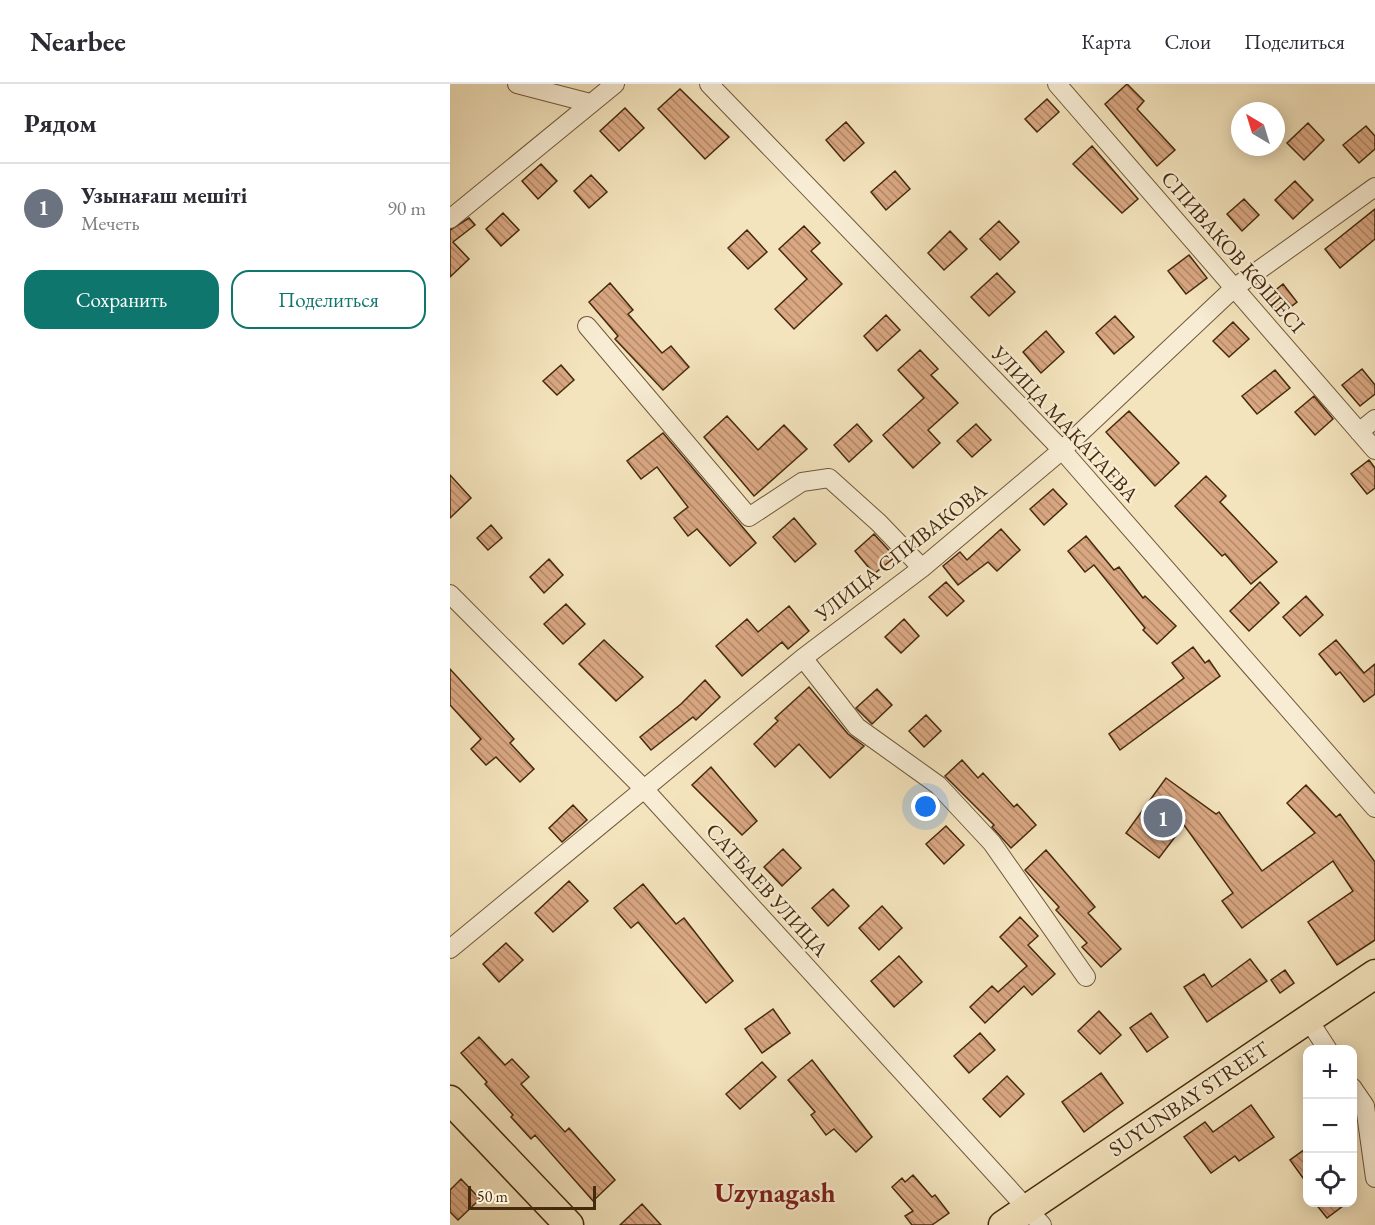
<!DOCTYPE html>
<html lang="ru">
<head>
<meta charset="utf-8">
<style>
  body { margin:0; font-family:"EB Garamond",serif; background:#f7f7f7; color:#2b2b33 }
  .controls { position:absolute; right:18px; bottom:18px; display:grid; overflow:hidden; border-radius:12px; box-shadow:0 3px 15px #0003 }
  .controls button { width:54px; height:54px; display:grid; place-items:center; padding:0; border:0; border-bottom:2px solid #e1e1e2; background:#fff; color:#2b2b33; font:30px sans-serif }
  .compass { position:absolute; left:781px; top:18px; width:54px; height:54px; border-radius:50%; background:#fff; box-shadow:0 3px 15px #0003; rotate:322deg }
  .scale { position:absolute; left:18px; bottom:15px; width:128px; box-sizing:border-box; padding-left:6px; border:3px solid #452a0e; border-top:0; font-size:16px; line-height:21px; white-space:nowrap; color:#452a0e; -webkit-text-stroke:4px #f8edd4; paint-order:stroke }
  .you { position:absolute; left:476px; top:723px; width:21px; height:21px; margin:-15px; border:4px solid #fff; border-radius:50%; background:#1a73e8; box-shadow:0 0 0 9px #1a73e833 }
  .badge { display:grid; place-items:center; width:39px; height:39px; border-radius:50%; background:#0f766e; color:#fff; font-size:20px; font-weight:700 }
  .pin { position:absolute; translate:-50% -50%; border:3px solid #fff; box-shadow:0 2px 6px #0006 }
  .list { margin:0; padding:0; list-style:none }
  h2 { display:flex; justify-content:space-between; align-items:center; height:78px; margin:0; padding:0 24px; font-size:26px }
  h2 small { font-size:20px; font-weight:400; color:#7c7c81 }
  .list li { display:grid; grid-template-columns:39px 1fr auto; gap:18px; align-items:center; box-sizing:border-box; height:90px; padding:0 24px; border-top:2px solid #e1e1e2 }
  .list b { display:block; font-size:22px; white-space:nowrap }
  .list p { margin:0; font-size:20px; white-space:nowrap; color:#7c7c81 }
  .list em { font-size:20px; font-style:normal; color:#7c7c81 }
  .actions { display:flex; gap:12px; padding:18px 24px }
  .actions a { flex:1; padding:14px 0; border:2px solid #0f766e; border-radius:18px; text-align:center; font-size:21px; color:#0f766e }
  .actions .main { background:#0f766e; color:#fff }
  .icon { flex:none; width:33px; height:33px; fill:none; stroke:currentColor; stroke-width:2; stroke-linecap:round; stroke-linejoin:round }
  .map { position:relative; flex:none; width:925px; height:1141px; overflow:hidden }
  header { display:flex; align-items:center; gap:36px; box-sizing:border-box; height:84px; padding:0 30px; background:#fff; border-bottom:2px solid #e1e1e2 }
  header strong { font-size:28px }
  nav { display:flex; gap:33px; margin-inline-start:auto; font-size:21px }
  main { display:flex }
  aside { flex:1; background:#fff }
  .map>svg:first-child { display:block }
</style>
</head>
<body>
<header>
<strong>Nearbee</strong>
<nav><a>Карта</a><a>Слои</a><a>Поделиться</a></nav>
</header>
<main>
<aside>
<h2>Рядом<small></small></h2>
<ul class="list">
<li><span class="badge" style="background:#6b7280">1</span><div><b>Узынағаш мешіті</b><p>Мечеть</p></div><em>90 m</em></li>
</ul>
<div class="actions"><a class="main">Сохранить</a><a>Поделиться</a></div>
</aside>
<div class="map">
<svg width="925" height="1141" viewBox="0 0 925 1141">
  <defs>
    <pattern id="building-back-hatch" width="6" height="6" patternUnits="userSpaceOnUse" patternTransform="scale(1.5)"><rect width="6" height="6" fill="#d9a782"/><path d="M-1 5l2 2M0 0l6 6M5-1l2 2" fill="none" stroke="#b28869"/></pattern>
  </defs>
  <rect width="100%" height="100%" fill="#f4e4bd"/>
  <filter id="stains"><feTurbulence type="fractalNoise" baseFrequency=".00333" numOctaves="4"/><feColorMatrix values="0 0 0 0 .2 0 0 0 0 .09 0 0 0 0 .02 0 0 0 .5 -.17"/></filter>
  <radialGradient id="worn" r=".72"><stop offset=".6" stop-color="#630" stop-opacity="0"/><stop offset="1" stop-color="#630" stop-opacity=".3"/></radialGradient>
  <path fill="url(#building-back-hatch)" stroke="#452a0e" stroke-width="1.5" d="M677,0L694,17L687,25L725,66L707,82L655,20Z
    M230,5L279,53L255,75L208,25Z
    M597,15L609,28L587,48L575,35Z
    M175,24L194,44L169,67L150,47Z
    M396,38L414,59L394,77L376,56Z
    M858,39L874,56L854,76L837,59Z
    M916,42L925,52V65L909,79L893,61Z
    M642,62L688,115L672,129L623,80Z
    M91,80L107,97L88,115L72,97Z
    M445,87L460,105L436,126L421,108Z
    M141,91L157,108L139,124L124,107Z
    M845,97L863,116L843,135L825,116Z
    M794,115L809,131L792,147L777,130Z
    M925,125V155L890,184L875,165Z
    M53,129L69,146L51,162L36,145Z
    M19,134L25,141L3,158L19,175L0,193V146Z
    M549,137L569,158L550,176L530,155Z
    M354,142L370,159L361,167L392,200L344,245L325,225L357,195L329,165Z
    M297,146L317,168L298,185L278,164Z
    M500,147L517,165L494,186L478,169Z
    M739,171L757,194L736,210L718,187Z
    M547,189L565,208L539,232L521,213Z
    M160,199L183,226L178,230L212,269L221,262L239,283L213,306L165,255L168,252L139,218Z
    M833,200L847,218L830,231L817,213Z
    M436,231L450,246L427,267L414,252Z
    M665,232L684,253L664,270L646,249Z
    M783,238L799,255L779,273L763,257Z
    M596,247L614,268L591,289L573,268Z
    M470,266L488,285L481,291L508,319L478,346L490,359L463,384L433,351L474,314L448,286Z
    M111,281L124,296L107,311L93,297Z
    M912,285L925,301V310L910,322L892,301Z
    M825,286L840,304L807,330L792,312Z
    M864,312L883,335L865,351L845,328Z
    M679,327L729,379L705,402L656,348Z
    M277,332L308,366L334,341L357,365L304,412L254,353Z
    M407,340L422,357L399,378L384,361Z
    M526,340L541,356L522,373L507,357Z
    M213,349L306,459L280,482L247,445L238,452L224,434L238,423L207,383L191,395L177,377Z
    M919,376L925,384V404L917,410L901,390Z
    M0,391L21,414L0,434Z
    M756,392L776,412L770,418L827,478L801,500L775,470L772,472L725,422Z
    M603,405L617,420L594,441L580,425Z
    M344,434L366,460L345,478L323,453Z
    M41,441L52,454L38,466L27,454Z
    M551,445L570,466L547,487L538,478L508,501L493,482L510,468L517,476Z
    M424,450L445,473L424,490L405,467Z
    M636,452L664,486L669,483L693,514L695,512L726,542L707,560L693,546L695,544L644,481L635,488L618,467Z
    M99,475L113,491L94,509L80,493Z
    M496,498L514,517L497,532L479,513Z
    M810,498L829,519L799,547L780,527Z
    M856,512L873,531L850,552L833,533Z
    M116,520L135,540L113,560L94,540Z
    M339,522L359,547L338,565L332,558L292,592L266,562L297,535L308,548Z
    M454,535L469,552L451,569L435,553Z
    M154,556L193,593L166,617L129,580Z
    M886,556L914,589L925,580V610L914,618L890,588L886,591L869,570Z
    M743,563L755,579L759,576L770,592L670,666L659,650L734,594L722,579Z
    M0,585L64,655L60,659L84,685L70,698L46,673L36,681L21,665L31,655L0,621Z
    M255,596L270,613L246,636L243,633L201,666L190,653L231,620Z
    M359,603L398,650L414,662L380,694L349,660L325,683L304,660L328,637L325,634Z
    M427,605L442,621L422,640L406,624Z
    M476,631L491,647L474,663L459,647Z
    M512,676L528,694L533,689L564,723L567,720L586,741L561,764L542,743L544,741L495,692Z
    M261,683L307,737L292,751L242,701Z
    M716,694L766,730L769,728L812,787L865,749L837,719L856,701L886,733L890,730L925,778V856L887,881L858,838L903,807L883,777L792,844L772,817L783,809L734,741L709,774L676,749Z
    M123,721L137,736L112,758L99,744Z
    M496,742L514,761L494,780L476,760Z
    M333,765L351,784L332,802L314,783Z
    M596,766L645,823L638,829L671,865L651,883L632,863L637,859L606,826L609,823L575,786Z
    M119,797L138,817L103,848L85,829Z
    M193,800L226,840L234,834L283,897L256,919L188,838L181,844L164,824Z
    M383,805L399,822L378,842L362,824Z
    M432,822L452,844L429,866L409,844Z
    M570,833L588,852L578,861L605,890L582,911L574,902L535,939L520,923L542,902L548,908L577,882L550,853Z
    M56,859L73,876L49,898L33,880Z
    M449,872L472,898L444,923L421,897Z
    M800,875L817,897L757,938L734,903L754,890L762,903Z
    M835,886L844,899L830,909L821,896Z
    M323,925L340,949L312,969L295,945Z
    M649,927L671,951L650,970L628,947Z
    M701,929L718,953L697,968L680,944Z
    M530,949L545,966L519,989L504,972Z
    M29,953L55,981L62,975L79,993L71,1000L115,1048L119,1044L165,1096L143,1117L85,1051L81,1055L61,1033L63,1031L35,1000L37,998L11,969Z
    M362,976L422,1053L406,1068L384,1045L376,1051L361,1031L365,1028L338,996Z
    M312,978L326,993L290,1025L276,1010Z
    M651,989L673,1019L634,1048L612,1018Z
    M557,992L574,1010L550,1033L533,1015Z
    M801,1021L824,1053L789,1077L785,1072L761,1089L734,1053L755,1038L763,1048Z
    M858,1063V1101L840,1076Z
    M463,1091L482,1113L485,1111L499,1129L482,1141H462L455,1132L463,1127L442,1103L452,1094L455,1098Z
    M11,1095L30,1115L8,1136L0,1128V1106Z
    M865,1119H897L877,1134Z
    M192,1120L211,1141H170Z"/>
  <g fill="none" stroke-linecap="round" stroke-linejoin="round">
    <defs>
      <path id="street" d="M67,0L140,19
        M259,0L612,366L925,724
        M607,0L925,366
        M0,135L165,0
        M137,242L299,433L352,398L379,394L429,439L472,484
        M909,348L925,335
        M0,510L195,706L592,1141
        M353,574L407,643L488,701L542,759L636,893
        M0,865L353,574L472,484L612,366L784,204L925,103
        M858,935L878,966
        M902,1003L915,1022L925,1094"/>
      <path id="primary" d="M0,1016L119,1141
        M553,1141L925,890"/>
    </defs>
    <use href="#street" stroke="#71583a" stroke-width="20"/>
    <use href="#primary" stroke="#452a0e" stroke-width="31"/>
    <use href="#street" stroke="#f8edd4" stroke-width="18"/>
    <use href="#primary" stroke="#f4e4bd" stroke-width="28"/>
  </g>
  <g text-anchor="middle" stroke-width="4.5" stroke-linejoin="round" paint-order="stroke">
    <g font-size="21" fill="#452a0e" stroke="#f8edd4">
      <text transform="translate(783 168) rotate(49)" y="7">СПИВАКОВ КӨШЕСІ</text>
      <text transform="translate(615 340) rotate(47)" y="7">УЛИЦА МАКАТАЕВА</text>
      <text transform="translate(451 468) rotate(-38)" y="7">УЛИЦА СПИВАКОВА</text>
      <text transform="translate(317 806) rotate(48)" y="7">САТБАЕВ УЛИЦА</text>
      <text transform="translate(739 1015) rotate(-34)" y="7">SUYUNBAY STREET</text>
    </g>
    <g font-size="27" font-weight="bold" fill="#7a1f14" stroke="#f8edd4">
      <text x="325" y="1118">Uzynagash</text>
    </g>
  </g>
  <rect width="100%" height="100%" filter="url(#stains)"/>
  <rect width="100%" height="100%" fill="url(#worn)"/>
</svg>
<div class="controls">
<button>+</button>
<button>−</button>
<button><svg class="icon" aria-label="locate" viewBox="0 0 24 24"><circle cx="12" cy="12" r="6"/><path d="M12 2v4M12 18v4M2 12h4M18 12h4"/></svg></button>
</div>
<svg class="compass" viewBox="-18 -18 36 36"><path d="M0-13l5 13h-10z" fill="#e53935"/><path d="M0 13l5-13h-10z" fill="#7c7c81"/></svg>
<div class="scale">50 m</div>
<div class="you"></div>
<div class="pin badge" style="left:713px;top:734px;background:#6b7280">1</div>
</div>
</main>
</body>
</html>
